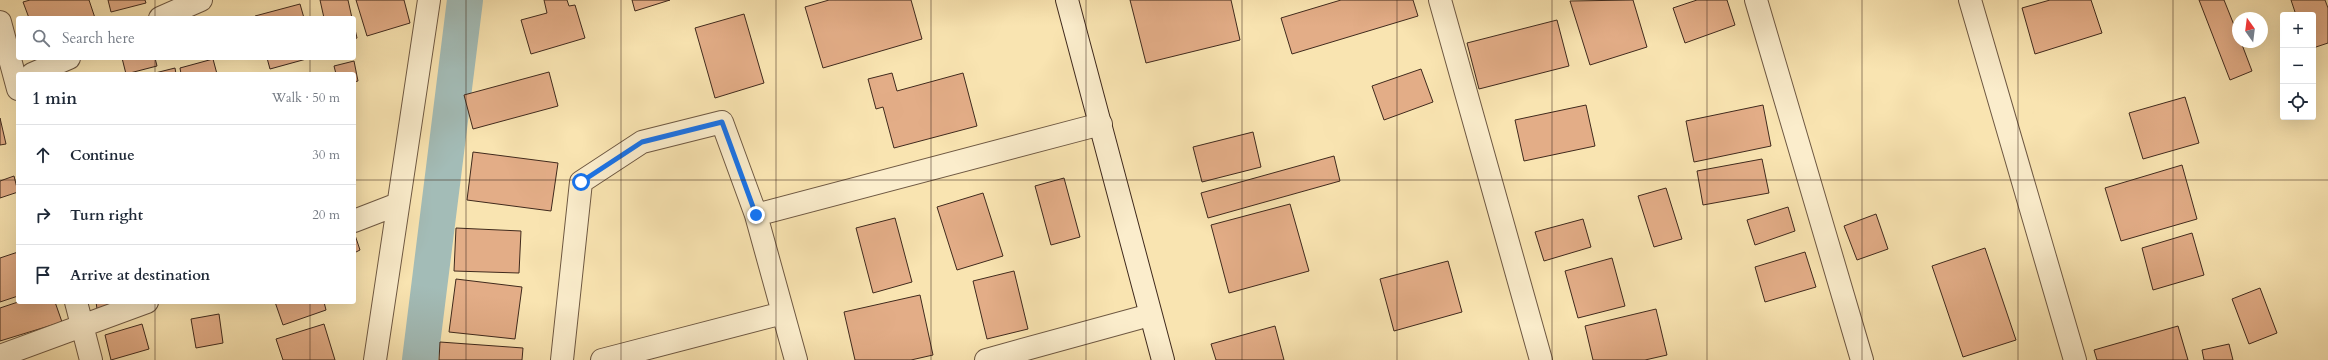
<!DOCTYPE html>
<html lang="en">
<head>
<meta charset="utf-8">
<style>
  body { margin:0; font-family:Cardo,serif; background:#f2f2f3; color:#1f2937 }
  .controls { position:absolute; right:12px; top:12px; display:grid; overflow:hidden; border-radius:4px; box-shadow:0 4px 16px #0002 }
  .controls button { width:36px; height:36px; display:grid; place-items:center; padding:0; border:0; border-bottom:1px solid #e0e1e3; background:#fff; color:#1f2937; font:20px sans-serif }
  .compass { position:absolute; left:2232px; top:12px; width:36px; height:36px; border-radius:50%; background:#fff; box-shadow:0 4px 16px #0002; rotate:346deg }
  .stop { position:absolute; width:12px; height:12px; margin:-9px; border:3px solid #1a73e8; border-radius:50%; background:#fff }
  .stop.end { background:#1a73e8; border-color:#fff; box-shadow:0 1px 4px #0008 }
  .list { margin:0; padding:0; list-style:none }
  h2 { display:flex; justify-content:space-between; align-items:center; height:52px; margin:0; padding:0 16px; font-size:17px }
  h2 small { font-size:13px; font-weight:400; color:#747a83 }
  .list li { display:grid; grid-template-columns:26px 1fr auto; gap:12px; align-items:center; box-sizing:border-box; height:60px; padding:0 16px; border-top:1px solid #e0e1e3 }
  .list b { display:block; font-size:15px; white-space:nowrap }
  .list em { font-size:13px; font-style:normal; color:#747a83 }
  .icon { flex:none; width:22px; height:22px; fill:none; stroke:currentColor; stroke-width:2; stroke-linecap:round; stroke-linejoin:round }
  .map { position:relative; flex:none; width:2328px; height:360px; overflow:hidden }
  .search { position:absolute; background:#fff; box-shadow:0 4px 16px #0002; left:16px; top:16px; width:340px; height:44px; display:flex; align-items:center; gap:10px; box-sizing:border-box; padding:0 14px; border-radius:4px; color:#747a83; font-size:15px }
  .panel { position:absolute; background:#fff; box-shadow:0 4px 16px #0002; left:16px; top:72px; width:340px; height:232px; border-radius:4px }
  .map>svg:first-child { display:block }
</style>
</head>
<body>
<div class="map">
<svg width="2328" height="360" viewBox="0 0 2328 360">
  <rect width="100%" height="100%" fill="#f9e4b1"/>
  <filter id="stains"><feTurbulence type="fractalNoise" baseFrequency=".005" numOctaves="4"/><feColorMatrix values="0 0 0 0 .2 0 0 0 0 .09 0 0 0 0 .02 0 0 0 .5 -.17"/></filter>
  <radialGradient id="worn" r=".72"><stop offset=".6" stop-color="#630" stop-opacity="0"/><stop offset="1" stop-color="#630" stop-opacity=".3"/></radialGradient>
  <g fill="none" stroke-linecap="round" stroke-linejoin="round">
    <path stroke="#a3bcb7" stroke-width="36" d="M420,360L465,0"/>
  </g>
  <path fill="#e3ad87" stroke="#402a1d" d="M30,0H89L95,18H29L23,2Z
    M108,0H145L146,3L111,12Z
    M320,0H348L352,18H324Z
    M356,0H404L410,23L367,36Z
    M544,0H567L569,6L575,5L585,38L531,54L521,20L547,13Z
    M632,0H670L635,11Z
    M829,0H911L922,39L823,68L805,7Z
    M1130,0H1231L1240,40L1146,63Z
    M1341,0H1413L1418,16L1292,54L1281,18Z
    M1633,0L1647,47L1590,65L1570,1Z
    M1697,0H1727L1735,25L1685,43L1673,8Z
    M2050,0H2091L2102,33L2035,54L2022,8Z
    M2199,0H2224L2238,35V42H2241L2252,71L2230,80Z
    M2291,0H2325L2328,8V43L2313,48V15H2296Z
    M300,4L304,18H255V16Z
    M744,14L764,83L715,98L695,28Z
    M1557,20L1569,66L1479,89L1467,43Z
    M354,25L357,38L354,39Z
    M122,58H155L157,66L126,74Z
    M267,58H310L270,69Z
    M213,59L217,74H181L180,68Z
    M354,61L358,81L354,82V74H336L334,66Z
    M175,68L176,74H151Z
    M1421,69L1433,102L1384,120L1372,86Z
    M549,72L558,106L473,129L464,95Z
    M892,73L897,91L963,73L977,126L894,148L883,107L876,109L868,79Z
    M2185,97L2199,143L2143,159L2129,113Z
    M1586,105L1595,146L1524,161L1515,120Z
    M1763,105L1771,146L1694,162L1686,121Z
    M0,118L6,144L0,145Z
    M1253,132L1261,167L1202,182L1193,147Z
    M473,152L558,163L551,211L467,200Z
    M1334,156L1340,181L1208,218L1201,193Z
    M1762,159L1769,193L1703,205L1697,171Z
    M2182,165L2197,219L2121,241L2105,188Z
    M14,176L18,192L0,198V181Z
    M1064,178L1080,237L1051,245L1035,186Z
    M1666,188L1682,239L1654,247L1638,196Z
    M983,193L1003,256L957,270L937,207Z
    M1290,204L1309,271L1229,293L1211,225Z
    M1788,207L1795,231L1755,245L1747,220Z
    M1876,214L1888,249L1857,260L1844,226Z
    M895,218L912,282L873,293L856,228Z
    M1583,219L1591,247L1544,261L1535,232Z
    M456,228L521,231L519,273L454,271Z
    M354,232L360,250L354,253Z
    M2192,233L2204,275L2153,290L2142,248Z
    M1985,248L2016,340L1963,357L1932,266Z
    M18,252V296L0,302V258Z
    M1805,252L1816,287L1765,302L1755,267Z
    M1612,258L1625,306L1578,318L1565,271Z
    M1448,261L1462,312L1394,331L1380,279Z
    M1014,271L1028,329L987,339L973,281Z
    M456,279L522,287L515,339L449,332Z
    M2260,288L2277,333L2249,344L2232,299Z
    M920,295L933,355L911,360H855L844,312Z
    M18,302H55L62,322L0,341V308Z
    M96,302H124L97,309Z
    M275,302H324L326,310L283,325Z
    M1656,309L1667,355L1645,360H1593L1585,326Z
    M219,314L223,343L196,348L191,319Z
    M142,324L149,349L111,360L105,335Z
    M324,324L335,360H283L276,339Z
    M1275,326L1284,360H1216L1211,344Z
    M2178,326L2188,360H2097L2094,350Z
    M440,342L523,348L522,360H439Z
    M2229,344L2233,360H2204L2202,350Z"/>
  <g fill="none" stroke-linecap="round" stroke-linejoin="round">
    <defs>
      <path id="street" d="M1440,0L1541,360
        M1756,0L1862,360
        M1970,0L2075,360
        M160,18L201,0
        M0,22L18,89
        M32,74L69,58
        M756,215L1101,124
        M354,221L398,204
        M76,302L91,360
        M0,356L147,302
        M375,360L429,0
        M562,360L581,182L642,142L722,122L756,215L796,360
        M602,360L783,313
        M986,360L1150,315"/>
      <path id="secondary" d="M1067,0L1163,360"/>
    </defs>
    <use href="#street" stroke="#6e5842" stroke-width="24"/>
    <use href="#secondary" stroke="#402a1d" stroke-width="24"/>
    <use href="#street" stroke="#fbedcc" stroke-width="22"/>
    <use href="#secondary" stroke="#fbedcc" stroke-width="22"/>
  </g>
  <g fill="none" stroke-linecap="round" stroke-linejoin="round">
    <path stroke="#1a73e8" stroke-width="5" d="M581,182L642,142L722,122L756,215"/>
  </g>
  <path fill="none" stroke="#402a1d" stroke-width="1" stroke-opacity="0.55" d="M155,0V18M310,0V18M466,0V360M621,0V360M776,0V360M931,0V360M1086,0V360M1242,0V360M1397,0V360M1552,0V360M1707,0V360M1862,0V360M2018,0V360M2173,0V360M155,58V74M310,58V74M0,180H18M354,180H2328M155,302V360M310,302V360"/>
  <rect width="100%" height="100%" filter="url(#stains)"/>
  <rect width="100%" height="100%" fill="url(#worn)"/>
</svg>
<div class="controls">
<button>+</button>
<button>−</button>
<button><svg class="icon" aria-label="locate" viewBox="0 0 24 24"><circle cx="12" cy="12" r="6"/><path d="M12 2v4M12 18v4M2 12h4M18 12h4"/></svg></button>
</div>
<svg class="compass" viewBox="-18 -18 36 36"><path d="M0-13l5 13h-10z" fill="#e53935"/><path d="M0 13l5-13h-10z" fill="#747a83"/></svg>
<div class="stop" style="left:581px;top:182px"></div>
<div class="stop end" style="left:756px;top:215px"></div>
<div class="search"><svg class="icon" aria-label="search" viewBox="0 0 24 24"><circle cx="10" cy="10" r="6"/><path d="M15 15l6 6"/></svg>Search here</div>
<section class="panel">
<h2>1 min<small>Walk · 50 m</small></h2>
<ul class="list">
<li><svg class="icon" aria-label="ahead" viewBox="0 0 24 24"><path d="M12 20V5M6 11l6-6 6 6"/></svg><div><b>Continue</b></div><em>30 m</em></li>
<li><svg class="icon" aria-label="right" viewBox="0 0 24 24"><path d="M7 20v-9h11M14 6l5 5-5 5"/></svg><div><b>Turn right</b></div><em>20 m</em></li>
<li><svg class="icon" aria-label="arrive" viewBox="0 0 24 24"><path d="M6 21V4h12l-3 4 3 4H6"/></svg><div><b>Arrive at destination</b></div></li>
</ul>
</section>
</div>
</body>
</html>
